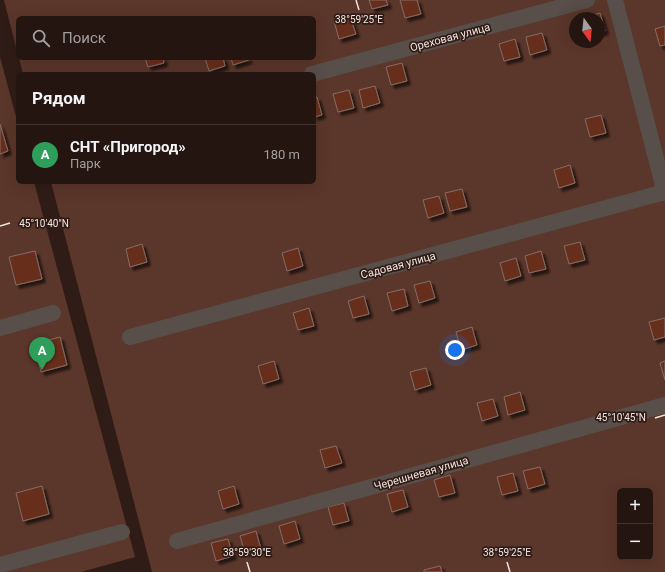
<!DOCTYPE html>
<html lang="ru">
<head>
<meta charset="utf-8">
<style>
  body { margin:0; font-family:Roboto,sans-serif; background:#2c1e19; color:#f1f3f6 }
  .controls { position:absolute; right:12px; bottom:12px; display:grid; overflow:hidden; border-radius:6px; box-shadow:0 4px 16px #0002 }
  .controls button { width:36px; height:36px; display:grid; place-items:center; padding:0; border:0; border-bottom:1px solid #413430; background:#241510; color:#f1f3f6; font:20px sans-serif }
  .compass { position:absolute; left:569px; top:12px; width:36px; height:36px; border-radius:50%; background:#241510; box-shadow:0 4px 16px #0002; rotate:165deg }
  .you { position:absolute; left:455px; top:350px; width:14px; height:14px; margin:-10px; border:3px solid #fff; border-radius:50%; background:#1a73e8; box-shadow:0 0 0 6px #1a73e833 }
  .badge { display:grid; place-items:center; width:26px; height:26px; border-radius:50%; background:#1a73e8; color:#fff; font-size:13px; font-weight:700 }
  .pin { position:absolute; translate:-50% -33px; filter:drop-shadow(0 1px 2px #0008) }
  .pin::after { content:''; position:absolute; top:21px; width:14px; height:12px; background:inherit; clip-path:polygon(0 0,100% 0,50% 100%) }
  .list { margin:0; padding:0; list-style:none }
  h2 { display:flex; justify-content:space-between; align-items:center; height:52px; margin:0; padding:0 16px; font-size:17px }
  h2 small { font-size:13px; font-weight:400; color:#a39f9f }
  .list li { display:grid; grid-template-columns:26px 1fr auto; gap:12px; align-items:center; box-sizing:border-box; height:60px; padding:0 16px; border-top:1px solid #413430 }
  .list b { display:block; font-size:15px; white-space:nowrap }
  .list p { margin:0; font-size:13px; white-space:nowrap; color:#a39f9f }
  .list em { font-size:13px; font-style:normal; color:#a39f9f }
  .icon { flex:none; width:22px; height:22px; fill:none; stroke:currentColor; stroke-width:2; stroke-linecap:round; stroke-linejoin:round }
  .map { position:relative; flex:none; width:665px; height:572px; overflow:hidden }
  .search { position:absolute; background:#241510; box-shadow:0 4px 16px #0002; left:16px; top:16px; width:300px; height:44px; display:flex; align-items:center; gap:10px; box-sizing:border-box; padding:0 14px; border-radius:6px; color:#a39f9f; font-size:15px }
  .panel { position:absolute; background:#241510; box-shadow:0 4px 16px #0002; left:16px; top:72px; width:300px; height:112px; border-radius:6px }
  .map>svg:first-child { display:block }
</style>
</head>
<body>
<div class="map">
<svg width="665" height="572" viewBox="0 0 665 572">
  <defs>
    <filter id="shadow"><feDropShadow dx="3.5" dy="3.5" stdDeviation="1" flood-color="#0009"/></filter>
  </defs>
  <rect width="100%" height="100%" fill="#301c16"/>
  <path fill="#5b362a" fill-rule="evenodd" d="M4,0H665V572H152L51,182H314V74H23L19,58H314V18H18V55ZM575,18H599V42H575ZM620,491H650V557H620Z
    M0,57L18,124V182H34L135,557L81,572H0Z"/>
  <path fill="#682f1d" stroke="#856d65" filter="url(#shadow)" d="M369,0H386L388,5L372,9Z
    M400,0H417L421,14L405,18Z
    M600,13L605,31L599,33V18H584Z
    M350,17L356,34L339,39L334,21Z
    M665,26V45L660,46L655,29Z
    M542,33L547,50L530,55L526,37Z
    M515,39L520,57L504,61L499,44Z
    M145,58H163L164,63L148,67Z
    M205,58H223L225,66L209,71Z
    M231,58H248L249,60L233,65Z
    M402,63L407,81L391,85L386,67Z
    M375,86L380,103L363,108L359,90Z
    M349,90L354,108L338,112L333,94Z
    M317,97L322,115L314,117V98Z
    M601,115L606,133L590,137L585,119Z
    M0,124L8,151L0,154Z
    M570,165L575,183L559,188L554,170Z
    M462,189L467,207L450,211L445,193Z
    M439,196L444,213L428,218L423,200Z
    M580,242L585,260L569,264L564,246Z
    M142,244L147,262L130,267L126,249Z
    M298,248L303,266L287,271L282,253Z
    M35,251L42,279L16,285L9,257Z
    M541,251L546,269L529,273L525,256Z
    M516,258L521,276L505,281L500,263Z
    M430,281L435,298L419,303L414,285Z
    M404,289L408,306L392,311L387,293Z
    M364,296L369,314L353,318L348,301Z
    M309,308L314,326L298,330L293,313Z
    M665,318V337L654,340L649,322Z
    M472,327L477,345L461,350L456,332Z
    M60,337L67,365L41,372L34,344Z
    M274,361L279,379L263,384L258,366Z
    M665,361V380L660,363Z
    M426,368L431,385L415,390L410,372Z
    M520,392L525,410L508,415L504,397Z
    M493,399L498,416L482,421L477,403Z
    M336,446L342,463L325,468L320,450Z
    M540,467L545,484L528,489L523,471Z
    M513,473L518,491L502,495L497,477Z
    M450,475L455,493L439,497L434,480Z
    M42,486L49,514L23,521L16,493Z
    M234,486L239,504L223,509L218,491Z
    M403,490L408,507L392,512L387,494Z
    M344,503L349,521L333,525L328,507Z
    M295,521L300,539L284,544L279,526Z
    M256,531L261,549L245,553L240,536Z
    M228,539L233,556L216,561L211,543Z
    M440,566L442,572H424V570Z"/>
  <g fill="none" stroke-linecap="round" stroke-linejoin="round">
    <path stroke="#584e4a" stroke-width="16" d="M615,0L665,193
      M312,74L587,0
      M0,328L53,313
      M130,337L665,192
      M177,541L665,405
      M0,565L122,532"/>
  </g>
  <path fill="none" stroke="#f2e4df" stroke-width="1.5" d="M356,0L359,10M0,226L10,223M655,418L665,415M247,562L250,572M507,562L510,572"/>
  <g text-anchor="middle" stroke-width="3.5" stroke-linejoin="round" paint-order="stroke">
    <g font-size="11" fill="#f2e4df" stroke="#301c16">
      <text transform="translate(450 37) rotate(-15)" y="4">Ореховая улица</text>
      <text transform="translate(398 265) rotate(-15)" y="4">Садовая улица</text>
      <text transform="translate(421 473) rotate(-16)" y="4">Черешневая улица</text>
    </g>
  </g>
  <g font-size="10" text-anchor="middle" fill="#f2e4df" stroke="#301c16" stroke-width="3.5" stroke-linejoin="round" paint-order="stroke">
    <text x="359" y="23">38°59'25"E</text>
    <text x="44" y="227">45°10'40"N</text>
    <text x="621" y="421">45°10'45"N</text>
    <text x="247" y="556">38°59'30"E</text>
    <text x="507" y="556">38°59'25"E</text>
  </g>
</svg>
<div class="controls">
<button>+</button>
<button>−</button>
</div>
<svg class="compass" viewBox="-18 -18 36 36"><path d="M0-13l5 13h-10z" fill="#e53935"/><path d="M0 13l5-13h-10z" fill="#a39f9f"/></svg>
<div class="you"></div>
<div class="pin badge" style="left:42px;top:370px;background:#2e9e5b">A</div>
<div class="search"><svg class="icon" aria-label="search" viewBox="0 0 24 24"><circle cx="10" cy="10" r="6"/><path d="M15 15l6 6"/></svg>Поиск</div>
<section class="panel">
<h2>Рядом<small></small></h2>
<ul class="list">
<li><span class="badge" style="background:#2e9e5b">A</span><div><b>СНТ «Пригород»</b><p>Парк</p></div><em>180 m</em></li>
</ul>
</section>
</div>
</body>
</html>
